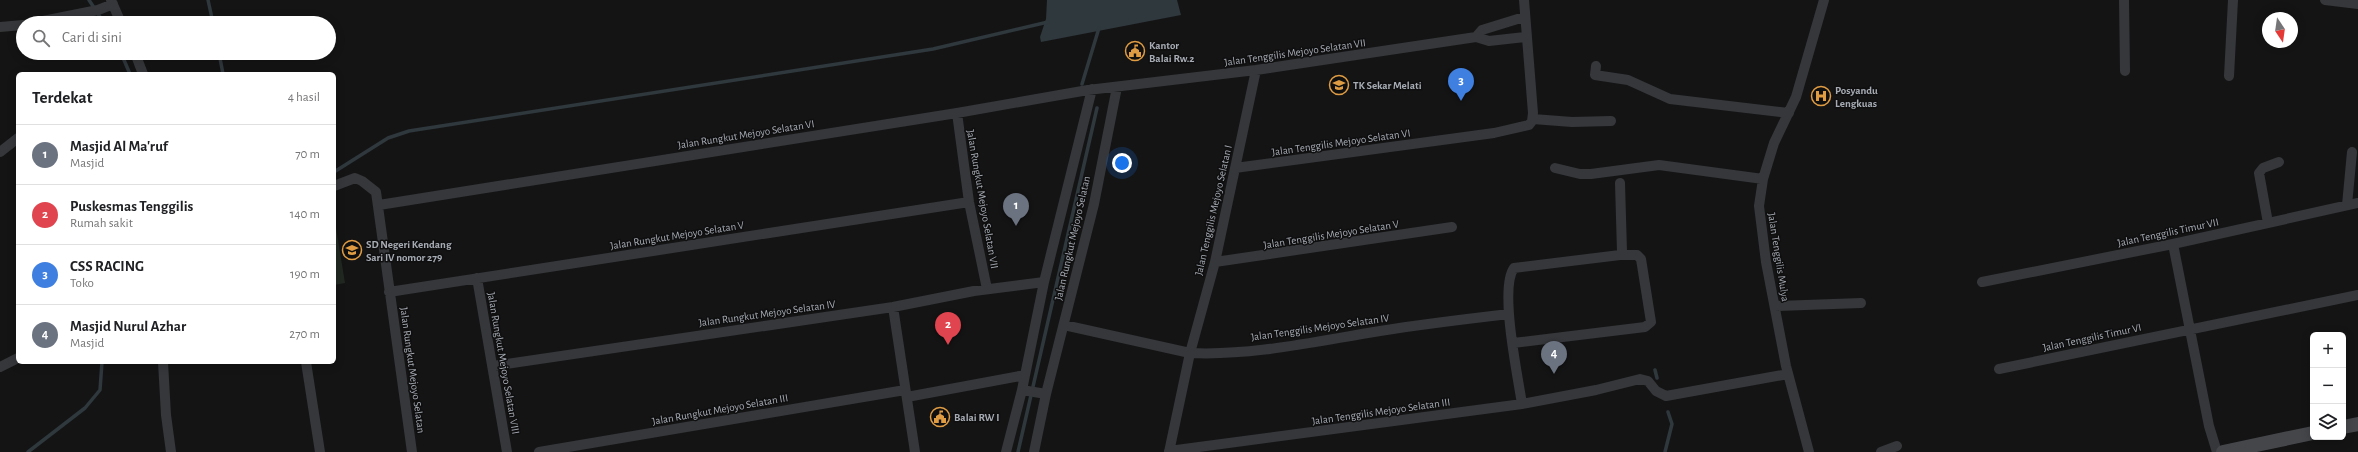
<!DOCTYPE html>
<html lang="id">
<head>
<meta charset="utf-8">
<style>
  body { margin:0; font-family:"Alegreya Sans",sans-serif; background:#f2f2f2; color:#202124 }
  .controls { position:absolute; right:12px; bottom:12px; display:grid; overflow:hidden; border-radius:6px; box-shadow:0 2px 10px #0003 }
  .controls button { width:36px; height:36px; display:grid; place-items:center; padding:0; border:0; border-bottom:1px solid #e0e0e0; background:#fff; color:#202124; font:20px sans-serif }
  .compass { position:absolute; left:2262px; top:12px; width:36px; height:36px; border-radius:50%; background:#fff; box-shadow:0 2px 10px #0003; rotate:167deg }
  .you { position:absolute; left:1122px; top:163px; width:14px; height:14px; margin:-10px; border:3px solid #fff; border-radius:50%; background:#1a73e8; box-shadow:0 0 0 6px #1a73e833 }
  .badge { display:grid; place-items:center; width:26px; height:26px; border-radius:50%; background:#765832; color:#fff; font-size:13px; font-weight:700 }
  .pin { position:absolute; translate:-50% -33px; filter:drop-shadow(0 1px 2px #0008) }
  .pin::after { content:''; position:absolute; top:21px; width:14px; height:12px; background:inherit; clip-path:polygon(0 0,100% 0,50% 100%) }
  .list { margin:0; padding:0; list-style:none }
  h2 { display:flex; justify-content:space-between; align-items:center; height:52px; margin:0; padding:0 16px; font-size:17px }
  h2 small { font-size:13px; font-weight:400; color:#757577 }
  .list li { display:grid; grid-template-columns:26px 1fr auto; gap:12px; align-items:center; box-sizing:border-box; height:60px; padding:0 16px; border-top:1px solid #e0e0e0 }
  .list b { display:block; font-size:15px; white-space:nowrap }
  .list p { margin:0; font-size:13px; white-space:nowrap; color:#757577 }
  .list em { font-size:13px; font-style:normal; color:#757577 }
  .icon { flex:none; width:22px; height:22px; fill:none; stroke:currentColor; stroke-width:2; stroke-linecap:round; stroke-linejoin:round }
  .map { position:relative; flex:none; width:2358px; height:452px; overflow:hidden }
  .search { position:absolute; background:#fff; box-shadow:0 2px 10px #0003; left:16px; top:16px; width:320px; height:44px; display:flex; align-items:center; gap:10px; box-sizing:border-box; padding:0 14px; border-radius:22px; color:#757577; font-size:15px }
  .panel { position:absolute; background:#fff; box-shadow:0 2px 10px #0003; left:16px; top:72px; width:320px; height:292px; border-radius:6px }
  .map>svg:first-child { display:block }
</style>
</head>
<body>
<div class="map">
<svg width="2358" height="452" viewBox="0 0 2358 452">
  <rect width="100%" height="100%" fill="#141415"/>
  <path fill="#212821" d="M334,228H336L345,283L334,285Z"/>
  <path fill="#2f383d" d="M1047,0H1177L1181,15L1041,42L1040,37L1046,19Z"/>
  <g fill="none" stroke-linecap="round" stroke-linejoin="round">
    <path stroke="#2f383d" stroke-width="3.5" d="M89,0L104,23
      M208,0L213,23
      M121,53L130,74
      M219,53L223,74
      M1082,84L1099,28
      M334,172L388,138L409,131L933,49L1048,22
      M1655,370L1657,378
      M28,452L85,408L100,390L102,362
      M1018,452L1097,108
      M1665,452L1672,424L1668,412"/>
    <path stroke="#35373a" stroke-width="10" d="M111,0L121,23
      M2124,0L2125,71
      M2325,0L2358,4
      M33,23L98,10L113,4
      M0,27L23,25
      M1476,37L1482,30L1524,17
      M135,53L143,74
      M1596,66L1595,75L1628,80L1670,99L1789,113
      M2229,76L2233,0
      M957,113L969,202L987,289
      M1533,119L1572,122L1611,121
      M0,152L18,138
      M1235,168L1494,133L1529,125L1532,121L1533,113L1524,0
      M1555,168L1580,174H1591L1659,165L1763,179
      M334,186L355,178L362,181L376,192L412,452
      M379,205L957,113L1088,90L1256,70L1476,37L1489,41L1525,37
      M2347,205L2352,152
      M2268,223L2259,173L2263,168L2279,162
      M2173,244L2209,426L2217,452
      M1215,262L1452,227
      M477,278L507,452
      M1982,282L2173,244L2358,203
      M389,292L969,202
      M1775,306L1861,303
      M893,307L915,452
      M1064,325L1190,353C1253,356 1317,341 1380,331C1423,324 1466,319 1509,314
      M1513,343L1645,327L1651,322L1641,259L1637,255H1620
      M163,362L166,415L171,452
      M306,362L320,452
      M493,366L893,307L974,291L1044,282
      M0,367L18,358
      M1999,369L2358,295
      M1022,390L1046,394
      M907,397L1025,375
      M1522,404C1518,377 1499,288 1514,268L1620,255L1622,252L1620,183
      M1169,451L1522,404L1596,390L1640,379L1648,381L1656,391L1666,396L1788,374
      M539,452L905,390
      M1006,452L1022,390L1044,282L1092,89
      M1034,452L1046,394L1094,204L1117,87
      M1169,452L1190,353L1215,262L1256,70
      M1809,452L1786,366L1766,262L1759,206L1763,179L1774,143L1796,97L1824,0
      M1881,452L1897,446"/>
    <path stroke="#44464a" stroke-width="14" d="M2343,427L2358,424
      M2223,452L2313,433"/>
  </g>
  <defs>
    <symbol id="civic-ring" viewBox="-11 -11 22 22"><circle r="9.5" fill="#0f0f10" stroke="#df9c43" stroke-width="1.5"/><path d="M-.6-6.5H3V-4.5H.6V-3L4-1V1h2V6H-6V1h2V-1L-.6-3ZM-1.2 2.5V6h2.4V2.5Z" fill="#df9c43"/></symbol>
    <symbol id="school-ring" viewBox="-11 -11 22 22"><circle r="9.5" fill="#0f0f10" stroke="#df9c43" stroke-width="1.5"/><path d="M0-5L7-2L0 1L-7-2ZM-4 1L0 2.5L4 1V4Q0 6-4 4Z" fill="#df9c43"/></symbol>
    <symbol id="hospital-ring" viewBox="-11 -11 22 22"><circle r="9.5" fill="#0f0f10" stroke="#df9c43" stroke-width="1.5"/><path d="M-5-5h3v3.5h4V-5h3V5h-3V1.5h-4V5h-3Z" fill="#df9c43"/></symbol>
  </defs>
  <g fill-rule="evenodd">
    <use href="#civic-ring" x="1124" y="40" width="22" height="22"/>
    <use href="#school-ring" x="1328" y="74" width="22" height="22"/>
    <use href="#hospital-ring" x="1810" y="85" width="22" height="22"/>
    <use href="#school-ring" x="341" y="239" width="22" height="22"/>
    <use href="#civic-ring" x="929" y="406" width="22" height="22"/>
  </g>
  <g text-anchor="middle" stroke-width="3" stroke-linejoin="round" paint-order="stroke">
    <g font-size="11" font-weight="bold" fill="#a7acb4" stroke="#0f0f10" text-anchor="start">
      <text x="1149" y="49">Kantor<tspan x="1149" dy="13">Balai Rw.2</tspan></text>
      <text x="1353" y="89">TK Sekar Melati</text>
      <text x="1835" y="94">Posyandu<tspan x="1835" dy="13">Lengkuas</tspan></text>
      <text x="366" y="248">SD Negeri Kendang<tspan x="366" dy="13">Sari IV nomor 279</tspan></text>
      <text x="954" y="421">Balai RW I</text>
    </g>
    <g font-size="11" fill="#a7acb4" stroke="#0f0f10">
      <text transform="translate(1295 52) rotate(-8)" y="4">Jalan Tenggilis Mejoyo Selatan VII</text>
      <text transform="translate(746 134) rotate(-9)" y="4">Jalan Rungkut Mejoyo Selatan VI</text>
      <text transform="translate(1341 142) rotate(-8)" y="4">Jalan Tenggilis Mejoyo Selatan VI</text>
      <text transform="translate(983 199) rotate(80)" y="4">Jalan Rungkut Mejoyo Selatan VII</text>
      <text transform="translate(1213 210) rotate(-77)" y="4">Jalan Tenggilis Mejoyo Selatan I</text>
      <text transform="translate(2168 232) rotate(-12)" y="4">Jalan Tenggilis Timur VII</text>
      <text transform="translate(1331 234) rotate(-9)" y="4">Jalan Tenggilis Mejoyo Selatan V</text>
      <text transform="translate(677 235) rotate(-9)" y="4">Jalan Rungkut Mejoyo Selatan V</text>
      <text transform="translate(1072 238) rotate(-77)" y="4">Jalan Rungkut Mejoyo Selatan</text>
      <text transform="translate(1779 257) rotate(81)" y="4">Jalan Tenggilis Mulya</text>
      <text transform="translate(767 313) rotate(-8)" y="4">Jalan Rungkut Mejoyo Selatan IV</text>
      <text transform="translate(1320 327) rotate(-8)" y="4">Jalan Tenggilis Mejoyo Selatan IV</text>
      <text transform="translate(2092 337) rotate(-12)" y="4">Jalan Tenggilis Timur VI</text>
      <text transform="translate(504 363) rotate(80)" y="4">Jalan Rungkut Mejoyo Selatan VIII</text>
      <text transform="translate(413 370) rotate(82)" y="4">Jalan Rungkut Mejoyo Selatan</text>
      <text transform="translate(720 409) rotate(-10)" y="4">Jalan Rungkut Mejoyo Selatan III</text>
      <text transform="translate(1381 411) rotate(-8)" y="4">Jalan Tenggilis Mejoyo Selatan III</text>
    </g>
  </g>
</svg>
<div class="controls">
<button>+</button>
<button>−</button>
<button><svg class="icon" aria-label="layers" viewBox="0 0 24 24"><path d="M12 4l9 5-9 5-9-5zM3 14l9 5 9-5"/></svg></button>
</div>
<svg class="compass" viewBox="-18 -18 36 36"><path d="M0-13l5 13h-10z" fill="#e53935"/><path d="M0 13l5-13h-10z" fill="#757577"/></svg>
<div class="you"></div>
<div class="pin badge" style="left:1016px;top:226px;background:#6b7280">1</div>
<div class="pin badge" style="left:948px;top:345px;background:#e0444e">2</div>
<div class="pin badge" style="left:1461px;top:101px;background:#3f7fe0">3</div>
<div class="pin badge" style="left:1554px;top:374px;background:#6b7280">4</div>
<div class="search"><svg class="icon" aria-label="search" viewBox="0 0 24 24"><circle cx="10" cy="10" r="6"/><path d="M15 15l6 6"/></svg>Cari di sini</div>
<section class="panel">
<h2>Terdekat<small>4 hasil</small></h2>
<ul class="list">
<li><span class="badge" style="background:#6b7280">1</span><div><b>Masjid Al Ma'ruf</b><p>Masjid</p></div><em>70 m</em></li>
<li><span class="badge" style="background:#e0444e">2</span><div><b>Puskesmas Tenggilis</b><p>Rumah sakit</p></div><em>140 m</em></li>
<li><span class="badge" style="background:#3f7fe0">3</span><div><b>CSS RACING</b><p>Toko</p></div><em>190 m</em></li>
<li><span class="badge" style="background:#6b7280">4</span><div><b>Masjid Nurul Azhar</b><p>Masjid</p></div><em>270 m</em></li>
</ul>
</section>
</div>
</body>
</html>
